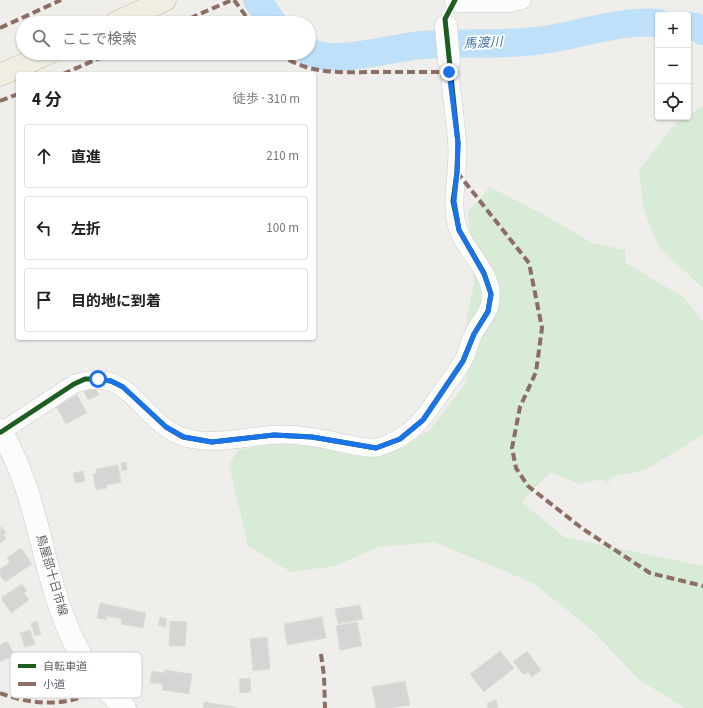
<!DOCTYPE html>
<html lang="ja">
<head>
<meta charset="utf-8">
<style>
  body { margin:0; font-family:"Source Sans 3","Noto Sans JP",sans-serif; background:#f2f2f2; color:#222 }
  .controls { position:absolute; right:12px; top:12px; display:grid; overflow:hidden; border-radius:4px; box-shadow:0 1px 3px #0004 }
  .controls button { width:36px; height:36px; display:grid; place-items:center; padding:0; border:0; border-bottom:1px solid #e0e0e0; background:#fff; color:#222; font:20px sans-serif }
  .stop { position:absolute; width:12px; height:12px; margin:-9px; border:3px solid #1a73e8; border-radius:50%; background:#fff }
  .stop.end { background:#1a73e8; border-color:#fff; box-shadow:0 1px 4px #0008 }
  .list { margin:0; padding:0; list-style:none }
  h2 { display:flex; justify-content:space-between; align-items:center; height:52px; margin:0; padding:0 16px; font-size:17px }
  h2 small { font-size:13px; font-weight:400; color:#767676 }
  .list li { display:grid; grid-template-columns:26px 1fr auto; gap:12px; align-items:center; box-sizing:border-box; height:64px; margin:0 8px 8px; padding:0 8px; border:1px solid #e0e0e0; border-radius:4px }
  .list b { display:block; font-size:15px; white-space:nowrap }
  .list em { font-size:13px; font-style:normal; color:#767676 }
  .icon { flex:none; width:22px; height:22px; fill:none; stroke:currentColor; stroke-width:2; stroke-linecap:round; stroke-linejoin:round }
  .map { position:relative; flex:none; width:703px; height:708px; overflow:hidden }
  .search { position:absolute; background:#fff; box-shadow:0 1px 3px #0004; left:16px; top:16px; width:300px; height:44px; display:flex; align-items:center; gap:10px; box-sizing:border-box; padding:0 14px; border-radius:22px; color:#767676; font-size:15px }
  .panel { position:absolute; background:#fff; box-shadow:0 1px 3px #0004; left:16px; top:72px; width:300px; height:268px; border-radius:4px }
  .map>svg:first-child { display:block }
</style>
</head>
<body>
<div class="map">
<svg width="703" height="708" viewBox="0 0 703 708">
  <rect width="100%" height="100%" fill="#efeeea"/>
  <path fill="#d8ebd6" d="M703,106V288L659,248L644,211L639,170L675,124Z
    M490,187L548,217L592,243L625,250L626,263L683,297L703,321V435L645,470L612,477L608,483L603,479L580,484L550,472L522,502L564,537L703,566V708H685L638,679L592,630L533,583L434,542L379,547L335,566L291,572L248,546L229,465L238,450L276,443L346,450H399L430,430L466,383L467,315L474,285L468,212Z"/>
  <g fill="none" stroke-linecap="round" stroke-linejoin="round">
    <path stroke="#bfe0f9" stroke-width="28" d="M257,0L273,23
      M688,26L696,27L703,31
      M309,52C337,66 391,47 423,45C465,42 508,46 550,39C587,33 620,20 658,23"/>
  </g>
  <path fill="#d6d5d3" stroke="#deddd9" d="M90,388L91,390L95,388L99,395L88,400L84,391Z
    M77,395L87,413L66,424L56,406Z
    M126,462L127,470L122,471L121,463Z
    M118,465L121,482L107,485V488L96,490L93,474L97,473L96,469Z
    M83,471L85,481L75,483L73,473Z
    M1,526L6,533L3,535L6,539L0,543Z
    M21,548L32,564L5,582L0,575V569L10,563L7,558Z
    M22,584L27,591L24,593L29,600L11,613L1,598Z
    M100,603L146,613L143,628L121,624L122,619L107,616L106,620L97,618Z
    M360,605L363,619L338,624L335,609Z
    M160,617L167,619L165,627L158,625Z
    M322,617L326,638L287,645L284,624Z
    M37,621L41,634L35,636L31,623Z
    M170,621L187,622L185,646H169Z
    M357,622L362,646L340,650L336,626Z
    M30,630L35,644L25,647L20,633Z
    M267,637L270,669L253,671L250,639Z
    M7,641L15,655L0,662V645Z
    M500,651L514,668L484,692L470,674Z
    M527,651L541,670L532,677L528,672L524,675L513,662Z
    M165,670L192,674L189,694L162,690L163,684L150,683L152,671L164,673Z
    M250,678L251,692L240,693L239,679Z
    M405,681L410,705L390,708H376L372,687Z
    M496,700L498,708H488L487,703Z
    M204,702L236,707V708H203Z"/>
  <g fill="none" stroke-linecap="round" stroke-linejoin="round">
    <defs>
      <path id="minor" d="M454,3H510L522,0
        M1,432L74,384C131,363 140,423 184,437C212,446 243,437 272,435C285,434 298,435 311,437C326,438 367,451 379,447C412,437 425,417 443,390C450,381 457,371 463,361C468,352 469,342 474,333C481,320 492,310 491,295C490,270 466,252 458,229C449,201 460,171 457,141C455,114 450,88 449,61"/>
      <path id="tertiary" d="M446,26L449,61"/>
      <path id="secondary" d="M0,430C41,496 41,578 76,646C88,670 106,689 125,708"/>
      <path id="motorway" d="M115,23L165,0
        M0,75L49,53"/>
    </defs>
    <use href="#minor" stroke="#cbcccc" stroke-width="19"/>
    <use href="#tertiary" stroke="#cbcccc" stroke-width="23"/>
    <use href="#secondary" stroke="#cacacb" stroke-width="23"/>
    <use href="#motorway" stroke="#c8b996" stroke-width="23"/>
    <use href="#minor" stroke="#fdfcfc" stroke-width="18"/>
    <use href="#tertiary" stroke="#fdfcfc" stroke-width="22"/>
    <use href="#secondary" stroke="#fdfcfc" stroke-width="22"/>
    <use href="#motorway" stroke="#f0ede3" stroke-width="22"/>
    <path stroke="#8d6e63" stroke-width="4" stroke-dasharray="8 4" stroke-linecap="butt" d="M234,0L251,23
      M179,23L232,0
      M0,28L61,0
      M279,53C307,76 345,72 379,72C403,72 426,72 449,72
      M63,74L111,53
      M0,101L18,94
      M457,172L529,263L542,328L536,372L520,407L512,448L516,468L528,486L583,529L650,573L703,586
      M321,654L324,676L325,708
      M0,693C26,703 57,707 84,696C90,693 96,687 102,683"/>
    <defs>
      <path id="cycleway" d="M1,432L74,384L85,379H98L111,381L123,387L166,427L183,437L212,442L274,435L312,437L376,448L400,439L423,420L463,361L474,334L488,311L491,294L484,273L459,230L453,201L457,172L458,143L445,19L455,0"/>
    </defs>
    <use href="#cycleway" stroke="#fff" stroke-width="8"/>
    <use href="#cycleway" stroke="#1b5e20" stroke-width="5"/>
  </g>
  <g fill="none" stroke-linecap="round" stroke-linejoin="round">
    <path stroke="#1a73e8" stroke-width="5" d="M98,379L111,381L123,387L166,427L184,437L212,442L274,435L312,437L376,448L400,439L423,420L463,361L474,334L488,312L491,294L484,274L459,230L454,201L457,172L458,143L449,72"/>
  </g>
  <g text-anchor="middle" stroke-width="3.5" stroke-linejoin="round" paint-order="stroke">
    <g font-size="12" fill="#5f6368" stroke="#fff">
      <text transform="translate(52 575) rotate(74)" y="4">鳥屋部十日市線</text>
    </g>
    <g font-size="13" font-style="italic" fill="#4174aa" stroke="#fff">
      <text transform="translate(483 42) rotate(-3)" y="5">馬渡川</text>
    </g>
  </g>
  <rect x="10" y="652" width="132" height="46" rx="6" fill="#fff" stroke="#cfd0d2" stroke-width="1"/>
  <rect x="18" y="664" width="18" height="4" fill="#1b5e20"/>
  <rect x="18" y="682" width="18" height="4" fill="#8d6e63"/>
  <g font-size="11" fill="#5f6368">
    <text x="43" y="670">自転車道</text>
    <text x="43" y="688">小道</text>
  </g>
</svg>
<div class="controls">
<button>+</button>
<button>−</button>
<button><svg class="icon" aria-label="locate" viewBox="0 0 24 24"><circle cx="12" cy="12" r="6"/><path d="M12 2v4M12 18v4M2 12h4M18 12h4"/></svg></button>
</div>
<div class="stop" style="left:98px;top:379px"></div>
<div class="stop end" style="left:449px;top:72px"></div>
<div class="search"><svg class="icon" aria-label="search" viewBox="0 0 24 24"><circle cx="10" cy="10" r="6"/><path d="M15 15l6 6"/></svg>ここで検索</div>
<section class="panel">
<h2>4 分<small>徒歩 · 310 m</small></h2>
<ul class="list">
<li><svg class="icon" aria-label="ahead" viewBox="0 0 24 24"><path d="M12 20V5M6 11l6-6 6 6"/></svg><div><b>直進</b></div><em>210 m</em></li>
<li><svg class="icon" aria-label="left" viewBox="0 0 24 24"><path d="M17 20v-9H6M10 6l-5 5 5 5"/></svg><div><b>左折</b></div><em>100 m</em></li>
<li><svg class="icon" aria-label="arrive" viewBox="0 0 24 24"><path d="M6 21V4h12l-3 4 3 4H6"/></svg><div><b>目的地に到着</b></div></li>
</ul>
</section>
</div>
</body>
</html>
